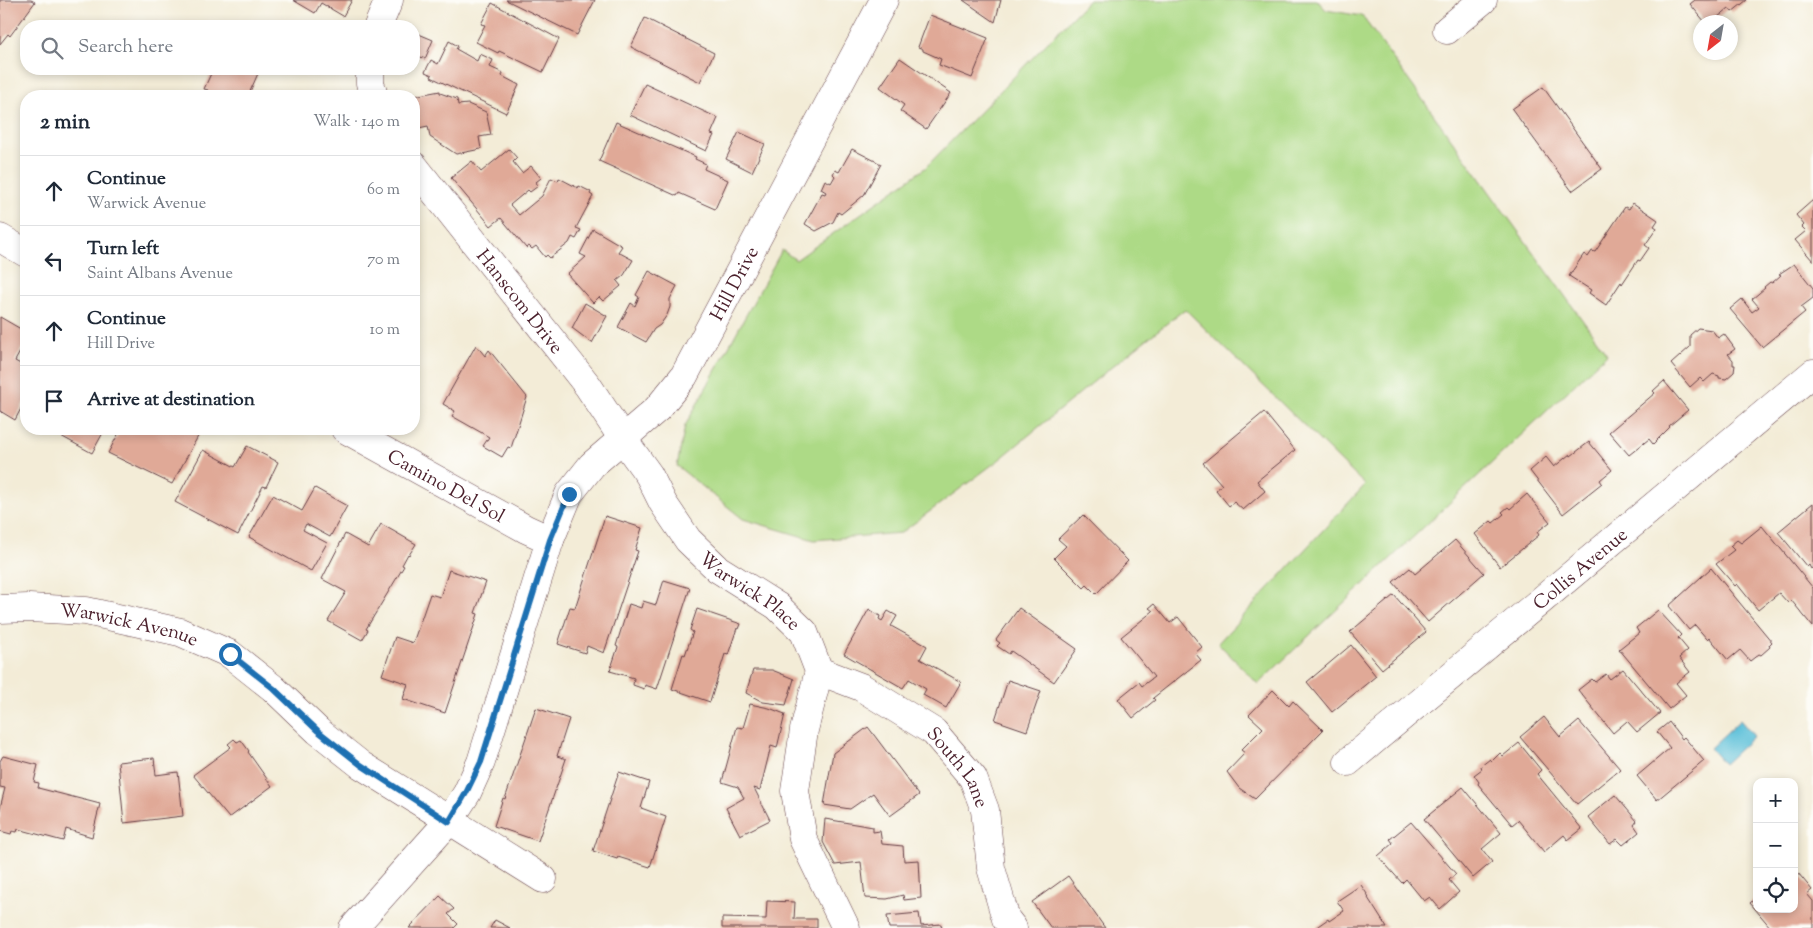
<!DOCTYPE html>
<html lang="en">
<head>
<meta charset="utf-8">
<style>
  body { margin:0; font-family:"Sorts Mill Goudy",serif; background:#f6f6f7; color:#1f2937 }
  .controls { position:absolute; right:15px; bottom:15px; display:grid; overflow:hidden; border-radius:10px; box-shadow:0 2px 8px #0003 }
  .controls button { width:45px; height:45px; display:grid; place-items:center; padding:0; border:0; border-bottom:1px solid #e0e1e3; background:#fff; color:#1f2937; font:25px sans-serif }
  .compass { position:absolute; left:1693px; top:15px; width:45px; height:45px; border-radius:50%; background:#fff; box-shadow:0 2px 8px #0003; rotate:211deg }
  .stop { position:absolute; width:15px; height:15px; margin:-11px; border:4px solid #1f6fb2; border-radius:50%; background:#fff }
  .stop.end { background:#1f6fb2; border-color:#fff; box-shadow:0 1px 5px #0008 }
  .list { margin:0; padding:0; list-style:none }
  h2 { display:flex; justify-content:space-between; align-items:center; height:65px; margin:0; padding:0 20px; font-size:21px }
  h2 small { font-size:16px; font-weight:400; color:#747a83 }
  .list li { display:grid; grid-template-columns:32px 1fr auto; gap:15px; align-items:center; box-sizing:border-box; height:70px; padding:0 20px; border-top:1px solid #e0e1e3 }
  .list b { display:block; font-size:19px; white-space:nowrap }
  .list p { margin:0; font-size:16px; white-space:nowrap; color:#747a83 }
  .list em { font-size:16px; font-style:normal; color:#747a83 }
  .icon { flex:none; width:28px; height:28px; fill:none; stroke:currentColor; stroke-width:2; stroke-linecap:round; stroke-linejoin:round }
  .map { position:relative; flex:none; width:1813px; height:928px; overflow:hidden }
  .search { position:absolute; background:#fff; box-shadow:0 2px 8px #0003; left:20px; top:20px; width:400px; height:55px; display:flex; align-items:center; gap:12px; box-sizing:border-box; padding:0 18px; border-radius:20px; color:#747a83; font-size:19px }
  .panel { position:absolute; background:#fff; box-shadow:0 2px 8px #0003; left:20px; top:90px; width:400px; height:345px; border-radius:20px }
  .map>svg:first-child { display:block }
</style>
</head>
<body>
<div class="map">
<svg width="1813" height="928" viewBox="0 0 1813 928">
  <rect width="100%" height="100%" fill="#fdfcf7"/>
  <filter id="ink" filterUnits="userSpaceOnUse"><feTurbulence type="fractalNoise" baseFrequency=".02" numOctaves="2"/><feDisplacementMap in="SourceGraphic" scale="10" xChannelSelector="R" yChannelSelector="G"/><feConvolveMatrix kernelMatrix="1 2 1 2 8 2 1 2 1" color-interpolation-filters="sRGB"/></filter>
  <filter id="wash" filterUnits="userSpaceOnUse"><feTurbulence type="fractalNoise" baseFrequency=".0096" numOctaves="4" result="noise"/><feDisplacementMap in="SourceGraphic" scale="20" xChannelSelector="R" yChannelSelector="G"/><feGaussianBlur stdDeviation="1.12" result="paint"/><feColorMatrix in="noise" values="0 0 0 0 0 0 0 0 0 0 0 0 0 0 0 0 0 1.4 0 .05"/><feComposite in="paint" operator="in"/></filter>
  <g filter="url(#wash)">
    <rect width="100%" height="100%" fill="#f3ecd7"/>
    <path fill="#adda86" stroke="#7c7c58" d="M1089,0H1317L1326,10L1362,16L1607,354L1258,684L1218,643L1365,485L1185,309L1114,365L1000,459L901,533L814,540L743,519L677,466L685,426L782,250L796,260L925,168Z"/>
    <path fill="#5bc0d9" stroke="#527082" d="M1740,720L1754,736L1724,764L1710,748Z"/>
    <g id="blocks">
      <path fill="#e0a997" d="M0,0H31L35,2L10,36L8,34L0,44Z
        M293,0H352L343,16L321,3L315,13Z
        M506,0H595L577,35Z
        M963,0H1001L995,22Z
        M1695,0H1747L1732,12L1729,8L1712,22H1705L1690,4Z
        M492,3L559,39L543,72L499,51L498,53L476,42L485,25L481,24Z
        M930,15L988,38L972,78L939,65L941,59L923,51V49L918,47Z
        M645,18L714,53L700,82L631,47Z
        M414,32L433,40L425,59L414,54Z
        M449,41L458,46L456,49L477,61L480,54L493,60L490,67L503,73L502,76L519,85L506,113L431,77L432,75L425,72L431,60L438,64Z
        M900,58L951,93L926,129L900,111L904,105L880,87Z
        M213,69H260L248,96H205L208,90L204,89Z
        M645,84L718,118L711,134L714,135L706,151L630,115Z
        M1543,87L1602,169L1572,191L1512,109Z
        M440,91V93L457,99L458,105L468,104L486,112L491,135L479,137L481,149L456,154L430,137L428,126L414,129V96Z
        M616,122L696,157L695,159L706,164L704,169L728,180L715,209L679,193L677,196L599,161Z
        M739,132L765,144L752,172L726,159Z
        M509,149L517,158L513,162L522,173L531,166L541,178L536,182L538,186L530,192L528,190L510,205L519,215L542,196L551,178L558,181L559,178L578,188L579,186L591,192L590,194L593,196L576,228L581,230L576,239L572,237L569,243L550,258L547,255L545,257L536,246L532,249L529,246L526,248L501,218L491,226L451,178L472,161L481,172Z
        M852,149L881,164L864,195L841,214L838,212L833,222L816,231L805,224L822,193L825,194L826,192L821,189L825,180L831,183L835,176L833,174L835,170L839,172Z
        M1813,200V261L1795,240L1806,231L1802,227L1804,225L1796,215Z
        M1633,203L1658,220L1654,226L1657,228L1645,245L1649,248L1640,261L1638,260L1622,284L1621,282L1606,305L1589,293L1591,290L1569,276L1584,254L1588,257L1592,251L1595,252L1625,207L1629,209Z
        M593,229L622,246L618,252L633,260L624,275L617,281L621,286L603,301L599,297L593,303L567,274L586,257L580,254Z
        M1794,264L1813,288V298L1801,307L1805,312L1762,347L1730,309L1742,299L1752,312L1759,307L1752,299L1765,288L1764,287L1770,282L1772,283L1781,275L1779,274Z
        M649,271L677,286L670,299V307L667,315L660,325L654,329L646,342L618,327L631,303L635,306L639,297L636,295Z
        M585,303L607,316L592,343L572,328Z
        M0,317L26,332V341L15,361L26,367V399L15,420L0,411Z
        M1698,328L1712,330L1718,338L1724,334L1735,349L1728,354L1733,360V365H1735L1734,372L1726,379L1719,378V376L1713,374L1704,382L1700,378L1690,387L1671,364L1690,347V335Z
        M476,345L485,356L489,350L527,397L511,448L508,447L502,457L483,446L489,437L452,416L455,411L443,404Z
        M1664,381L1688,410L1669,426L1670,427L1653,444L1649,439L1629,455L1609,432L1655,393L1653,391Z
        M1264,412L1295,450L1257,481L1265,491L1243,510L1234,502L1229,506L1216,490L1222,485L1203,463Z
        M48,429H105L92,453Z
        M121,429H202L172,484L108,453Z
        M1589,442L1612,470L1600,480L1602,483L1563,514L1530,471L1546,457L1554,467L1570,454L1571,456Z
        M247,446L278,462L266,487L263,486L238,535L175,502L203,450L235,467Z
        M315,488L347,506L330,537L306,524L303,530L327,543L311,571L249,537L273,495L302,511Z
        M1527,494L1550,522L1537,532L1539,535L1500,567L1475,534L1491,521L1493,523L1504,514L1502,512L1508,507L1510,509Z
        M1813,503V567L1811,569L1809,565L1807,567L1778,532Z
        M1083,515L1128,561L1096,594L1087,585L1084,588L1054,558L1066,546L1058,539Z
        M605,516L642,528L635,550L638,551L604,653L587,646L585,653L558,644L570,607L575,608Z
        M381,524L416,544L409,555L408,554L402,565L404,566L366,629L368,630L362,640L328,621L346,592L322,579L345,534L368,547Z
        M1762,526L1813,588V627L1791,600L1788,603L1779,593L1758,610L1737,584L1735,586L1716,564L1734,550L1730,546L1737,540L1741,543Z
        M1455,540L1484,573L1428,622L1393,582L1410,568L1415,574Z
        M1711,568L1772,642L1769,645L1770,647L1761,655L1759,654L1750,661L1740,650L1728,660L1709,637L1707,639L1695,625L1689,630L1669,606Z
        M449,570L486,582L475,613L478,614L445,713L403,699L408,684L382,675L395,637L413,643L430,594L440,597Z
        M664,580L690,588L657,689L645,685L644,689L633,685L634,678L610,671L618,647L616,646L629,604L641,608L643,601L656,605Z
        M1394,595L1426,632L1382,669L1350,632Z
        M1154,604L1170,623L1178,617L1202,647L1195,653L1201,660L1153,698L1155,700L1133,718L1118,699L1139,682L1142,686L1154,677L1121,637L1153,611L1149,608Z
        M1019,608L1077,649L1054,682L1011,651L1009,654L997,646L1000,643L996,640Z
        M697,609L741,624L739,629L737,628L728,655L725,654L710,702L672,689L683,654L685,655L693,632L690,630Z
        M869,609L880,616L879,619L882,621L888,611L897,616L891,626L927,646L920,659L961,682L946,708L923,695L926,689L909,679L903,688L844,654Z
        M1658,610L1681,635L1678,638L1688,650L1679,658L1690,672L1676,683L1686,695L1669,709L1619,649L1639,633L1636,628Z
        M1351,645L1376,676L1332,712L1307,682Z
        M1623,669L1660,713L1637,732L1627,721L1613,733L1578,690L1592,679L1595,682L1606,674L1610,679Z
        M753,670H772L794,679L786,705L763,702L746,693Z
        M1008,680L1041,691L1027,731L995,720Z
        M1273,690L1289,706L1293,701L1323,730L1255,799L1239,788L1227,772L1245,753L1241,750L1263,728L1249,715Z
        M750,704L769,708L785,714L777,748L771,746L760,790L754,788L770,820L740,835L726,808L744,798L738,787L722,782L737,727L743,728Z
        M536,708L569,719L557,756L566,759L538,841L494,826L503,798L505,799Z
        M1544,717L1560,737L1579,721L1620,769L1577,804L1520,737Z
        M1669,722L1682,739L1684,737L1704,761L1657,800L1637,776L1670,748L1657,732Z
        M868,727L919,795L890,816L873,793L850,809L824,805L833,753Z
        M234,739L237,742L241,740L249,751L248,752L272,786L229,818L193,775L231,747L228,744Z
        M1519,743L1541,770L1537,774L1582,829L1568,840L1564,835L1544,852L1518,820L1512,825L1478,784L1479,782L1474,775L1482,769L1481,766L1490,759L1492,761L1500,753L1503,756Z
        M3,756L38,765L34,782L39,783L38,788L100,804L92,837L66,829L63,841L18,829L17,832L12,831L11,834L0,831V808L5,788L0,787V761Z
        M154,758L156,775L178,772L183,816L124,823L118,762Z
        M619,772L649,782L641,808L666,817L650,867L618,857L617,859L593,851Z
        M1463,787L1501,833L1482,849L1492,862L1473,878L1424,819Z
        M1615,795L1637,821L1634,825L1639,832L1623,845L1617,839L1610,844L1588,817Z
        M825,819L873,827V832L880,831L882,844L903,846L904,861L919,860L921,898L904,900L903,895L887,899L865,898L861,862L835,865L823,842Z
        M1411,822L1456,874L1449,880L1459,892L1440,909L1430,897L1424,901L1406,879L1402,883L1378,856L1393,843L1390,839Z
        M1794,868L1812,890L1807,894L1813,901V928H1771L1750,903L1757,897V909H1794Z
        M1068,876L1105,928H1051L1032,902Z
        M1361,885L1369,897L1368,898L1387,928H1315L1328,919L1329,921L1344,911L1337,901Z
        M440,896L454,909L448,914L458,924L454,928H409Z
        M767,901L795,902L794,919H817V928H722V918L766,919Z
        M919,913L921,926L941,924L942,928H889L887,916Z
        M495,920L510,928H490Z"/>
    </g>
  </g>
  <g filter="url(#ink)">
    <use href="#blocks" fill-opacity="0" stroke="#633e45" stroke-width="1"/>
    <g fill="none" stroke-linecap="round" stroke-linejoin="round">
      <defs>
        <g id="minor">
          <path d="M378,26L389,0"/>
          <path d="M1447,30L1483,0"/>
          <path d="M370,69V83L374,96"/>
          <path id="s1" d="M414,166L588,386L623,439L649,475L663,503L688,540L718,569L777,606L804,632L819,671L804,730L795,791L803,839L846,928"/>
          <path d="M0,238L26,253"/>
          <path id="s2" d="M345,429L526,529L550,540"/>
          <path id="s3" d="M0,609L29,608L86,611L180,632L230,654L273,688L318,731L361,765L543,879"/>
          <path id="s4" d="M819,671L861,687L934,732L973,778L985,810L991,868L1006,919L1013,928"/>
          <path id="s5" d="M1348,762L1813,373"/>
          <path id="s6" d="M353,928L449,821L467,793L481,762L550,540L569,494L592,465L657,409L684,376L884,0"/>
        </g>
      </defs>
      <use href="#minor" stroke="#633e45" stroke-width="29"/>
      <use href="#minor" stroke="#fff" stroke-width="28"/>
    </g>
  </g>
  <g fill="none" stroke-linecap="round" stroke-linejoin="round" filter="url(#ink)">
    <path stroke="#1f6fb2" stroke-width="6" d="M230,654L273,688L318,731L361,765L449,822L466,793L481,762L550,540L569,494"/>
  </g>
  <g text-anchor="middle" stroke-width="5" stroke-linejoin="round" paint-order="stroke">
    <g font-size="19" fill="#4a1f2b" stroke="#fdfcf7">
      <text dy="7" stroke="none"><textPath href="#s6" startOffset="764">Hill Drive</textPath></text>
      <text dy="7" stroke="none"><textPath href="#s1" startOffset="172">Hanscom Drive</textPath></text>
      <text dy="7" stroke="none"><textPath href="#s2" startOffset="116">Camino Del Sol</textPath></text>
      <text dy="7" stroke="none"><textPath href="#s5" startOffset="302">Collis Avenue</textPath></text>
      <text dy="7" stroke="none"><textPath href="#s1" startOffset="545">Warwick Place</textPath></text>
      <text dy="7" stroke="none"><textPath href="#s3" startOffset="131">Warwick Avenue</textPath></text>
      <text dy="7" stroke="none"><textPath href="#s4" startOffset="174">South Lane</textPath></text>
    </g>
  </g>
</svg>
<div class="controls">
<button>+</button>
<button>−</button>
<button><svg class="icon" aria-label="locate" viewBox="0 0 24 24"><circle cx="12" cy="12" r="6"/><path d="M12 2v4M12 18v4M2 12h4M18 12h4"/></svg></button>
</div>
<svg class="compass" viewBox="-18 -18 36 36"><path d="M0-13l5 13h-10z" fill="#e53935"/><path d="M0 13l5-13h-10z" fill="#747a83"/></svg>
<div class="stop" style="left:230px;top:654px"></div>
<div class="stop end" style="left:569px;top:494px"></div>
<div class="search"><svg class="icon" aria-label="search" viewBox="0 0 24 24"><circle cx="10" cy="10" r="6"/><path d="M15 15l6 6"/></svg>Search here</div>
<section class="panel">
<h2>2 min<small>Walk · 140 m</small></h2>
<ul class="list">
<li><svg class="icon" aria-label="ahead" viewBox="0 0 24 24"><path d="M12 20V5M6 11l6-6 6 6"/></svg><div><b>Continue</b><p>Warwick Avenue</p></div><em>60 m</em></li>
<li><svg class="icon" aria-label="left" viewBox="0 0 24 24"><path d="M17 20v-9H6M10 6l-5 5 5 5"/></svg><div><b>Turn left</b><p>Saint Albans Avenue</p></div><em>70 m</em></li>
<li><svg class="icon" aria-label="ahead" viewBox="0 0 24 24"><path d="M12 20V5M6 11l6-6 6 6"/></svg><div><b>Continue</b><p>Hill Drive</p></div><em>10 m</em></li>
<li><svg class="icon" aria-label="arrive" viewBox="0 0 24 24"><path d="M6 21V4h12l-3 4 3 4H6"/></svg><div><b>Arrive at destination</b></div></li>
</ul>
</section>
</div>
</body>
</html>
